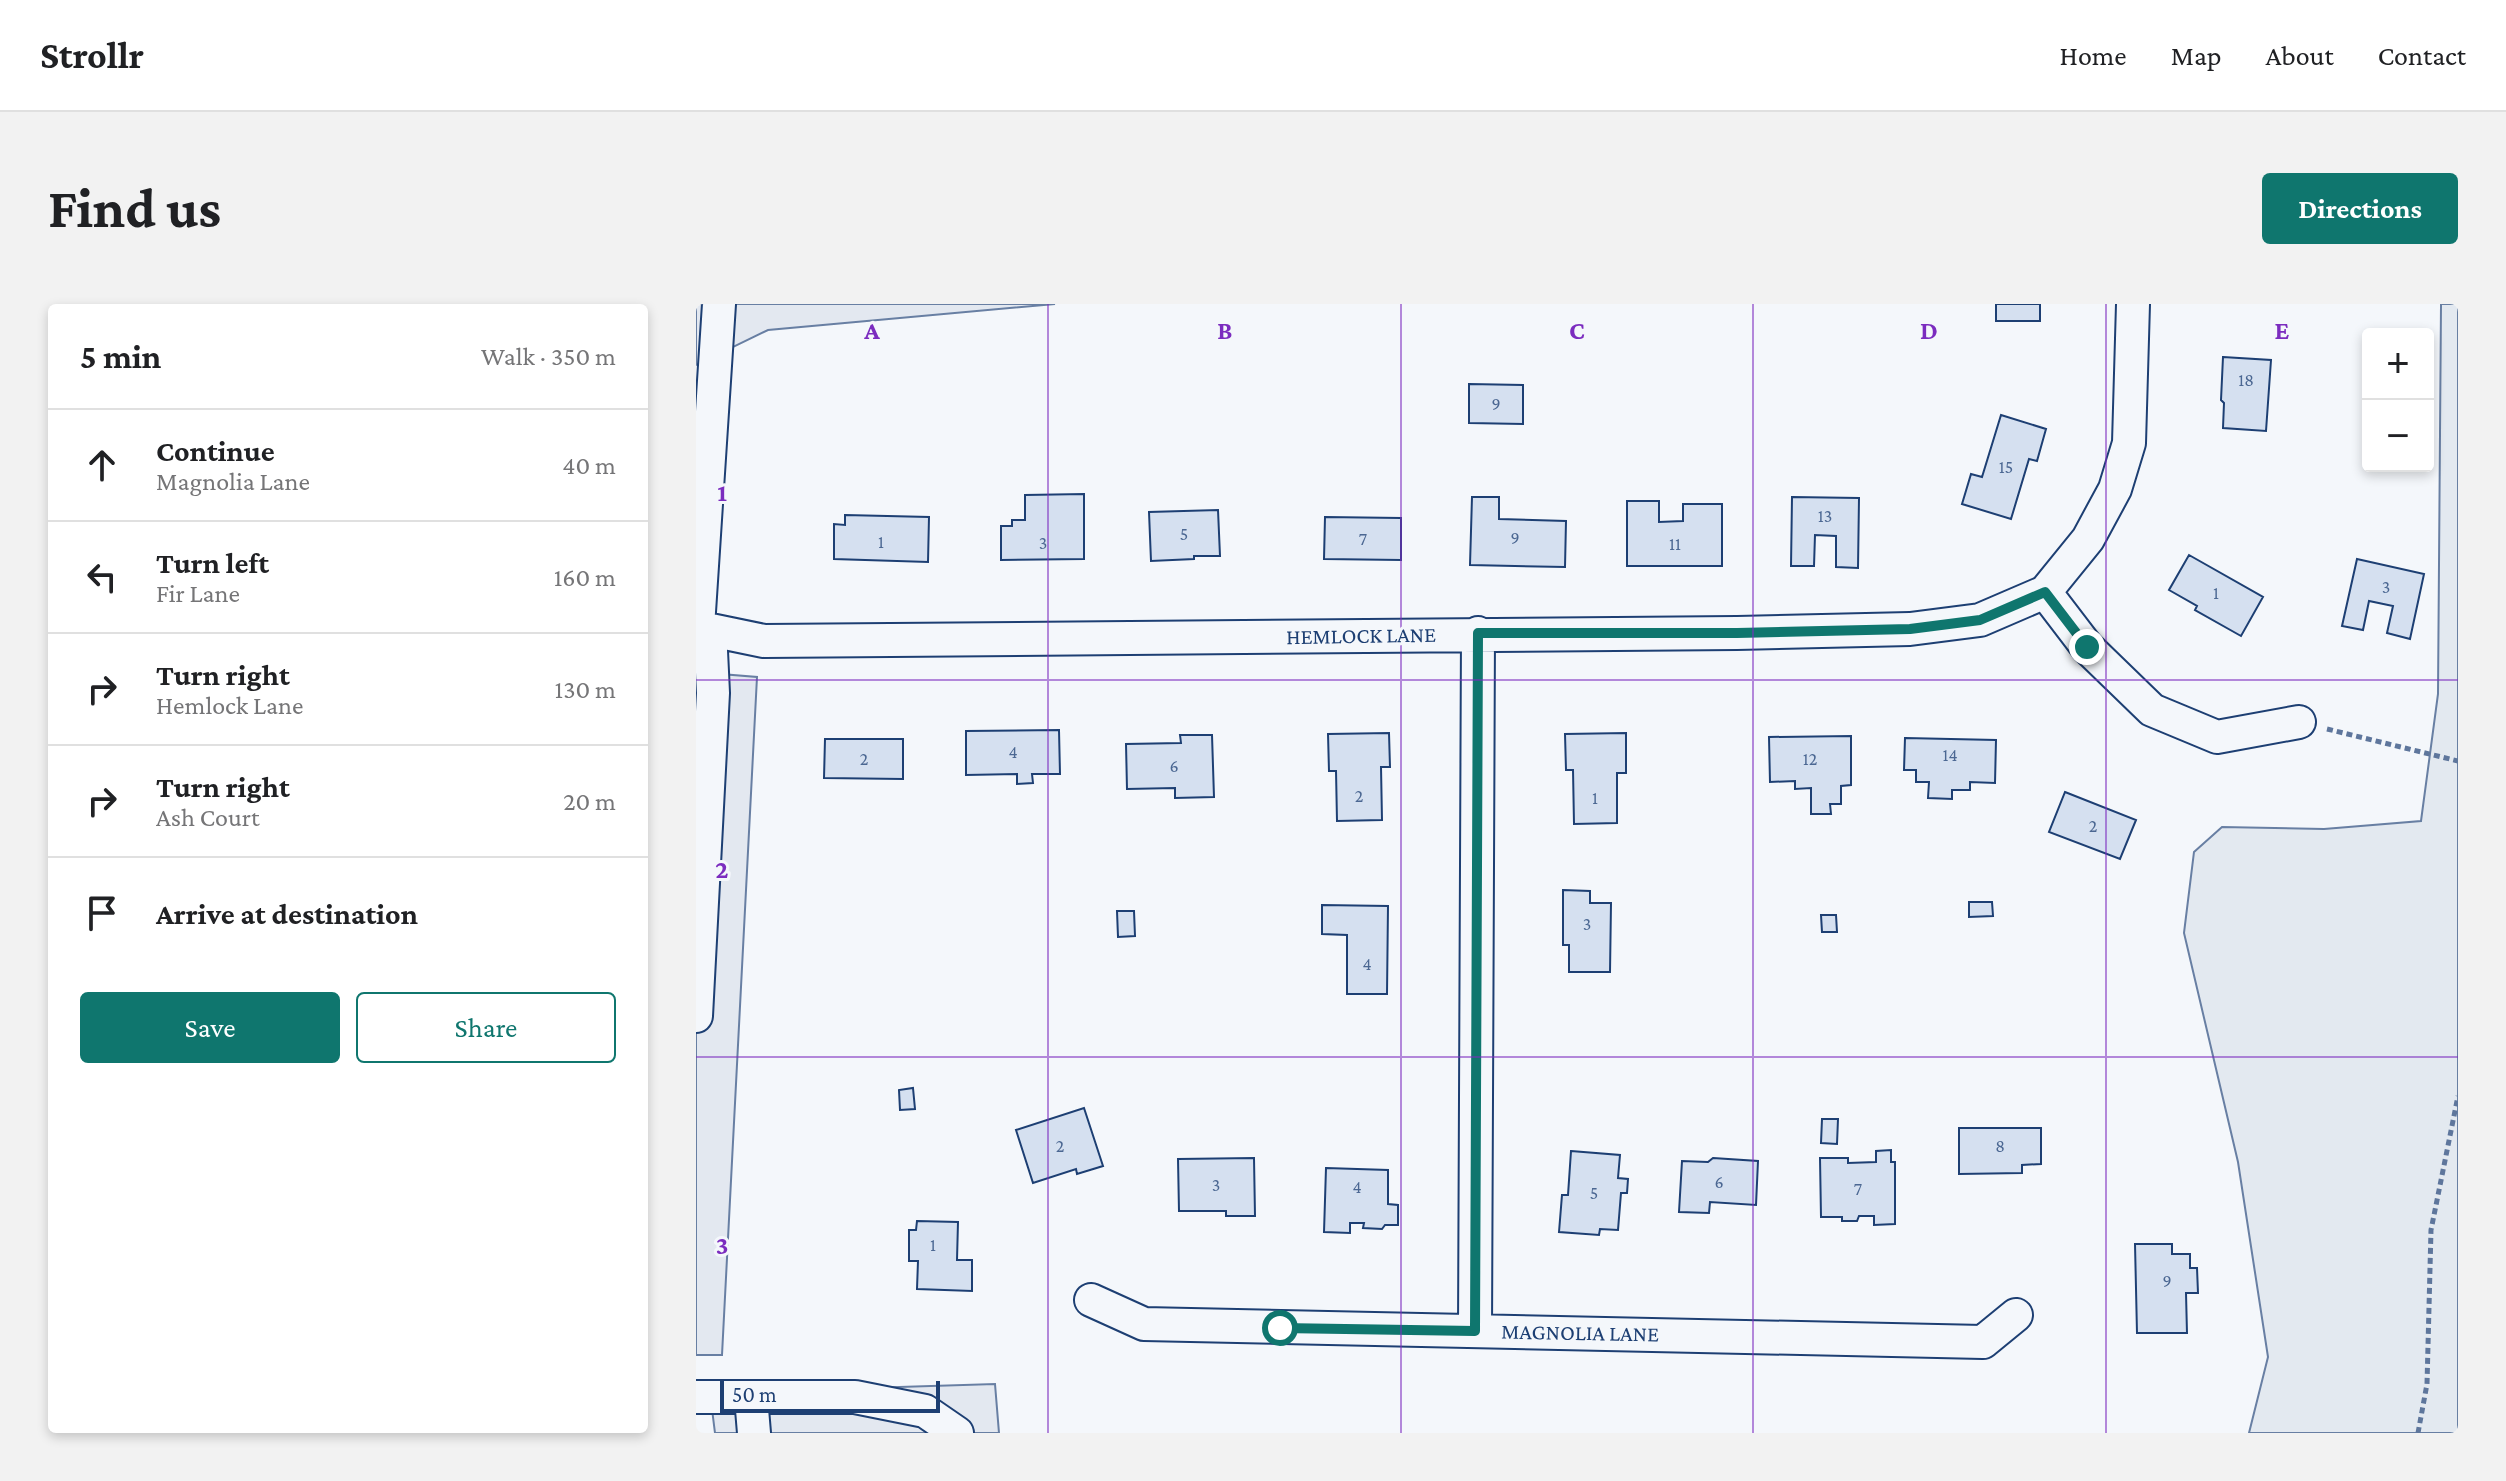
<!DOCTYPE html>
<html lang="en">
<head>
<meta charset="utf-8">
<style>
  body { margin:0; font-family:"Crimson Pro",serif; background:#f2f2f2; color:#202124 }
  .controls { position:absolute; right:24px; top:24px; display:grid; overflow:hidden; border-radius:8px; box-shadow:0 4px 12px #0003 }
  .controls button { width:72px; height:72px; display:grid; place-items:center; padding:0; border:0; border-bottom:2px solid #e0e0e0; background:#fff; color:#202124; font:40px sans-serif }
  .scale { position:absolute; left:24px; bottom:20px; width:220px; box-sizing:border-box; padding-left:8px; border:4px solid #1d3f73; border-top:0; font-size:22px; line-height:28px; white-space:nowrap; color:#1d3f73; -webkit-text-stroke:6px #f4f7fb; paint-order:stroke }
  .stop { position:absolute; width:24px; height:24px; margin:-18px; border:6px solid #0f766e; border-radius:50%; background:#fff }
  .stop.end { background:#0f766e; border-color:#fff; box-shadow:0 2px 8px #0008 }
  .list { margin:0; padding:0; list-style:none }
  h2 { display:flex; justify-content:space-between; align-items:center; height:104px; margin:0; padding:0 32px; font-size:34px }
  h2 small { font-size:26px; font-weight:400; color:#757577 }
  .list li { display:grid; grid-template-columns:52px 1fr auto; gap:24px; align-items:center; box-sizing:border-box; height:112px; padding:0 32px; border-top:2px solid #e0e0e0 }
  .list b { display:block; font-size:30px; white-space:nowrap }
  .list p { margin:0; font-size:26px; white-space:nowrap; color:#757577 }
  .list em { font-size:26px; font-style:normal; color:#757577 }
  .actions { display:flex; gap:16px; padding:24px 32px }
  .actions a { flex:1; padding:18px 0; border:2px solid #0f766e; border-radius:8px; text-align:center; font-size:28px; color:#0f766e }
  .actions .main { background:#0f766e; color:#fff }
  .icon { flex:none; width:44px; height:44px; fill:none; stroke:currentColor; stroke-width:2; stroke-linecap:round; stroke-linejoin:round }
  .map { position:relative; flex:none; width:1762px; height:1129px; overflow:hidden; border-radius:8px }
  header { display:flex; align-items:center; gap:48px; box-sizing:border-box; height:112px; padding:0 40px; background:#fff; border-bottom:2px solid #e0e0e0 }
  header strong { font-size:38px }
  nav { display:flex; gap:44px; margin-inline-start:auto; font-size:28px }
  .intro { display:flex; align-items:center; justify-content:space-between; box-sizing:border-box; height:192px; padding:0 48px }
  h1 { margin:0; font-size:56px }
  .button { padding:20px 36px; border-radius:8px; background:#0f766e; color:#fff; font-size:28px; font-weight:700 }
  main { display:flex; gap:48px; padding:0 48px }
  aside { flex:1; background:#fff; border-radius:8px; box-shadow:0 4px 12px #0003 }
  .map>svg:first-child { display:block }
</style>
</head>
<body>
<header>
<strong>Strollr</strong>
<nav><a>Home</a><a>Map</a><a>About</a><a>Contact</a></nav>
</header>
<div class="intro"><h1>Find us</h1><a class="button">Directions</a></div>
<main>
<aside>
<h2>5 min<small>Walk · 350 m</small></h2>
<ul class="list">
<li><svg class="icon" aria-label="ahead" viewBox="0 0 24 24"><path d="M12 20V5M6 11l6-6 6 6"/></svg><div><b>Continue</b><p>Magnolia Lane</p></div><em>40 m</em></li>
<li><svg class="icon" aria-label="left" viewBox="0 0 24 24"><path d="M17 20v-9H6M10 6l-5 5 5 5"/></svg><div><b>Turn left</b><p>Fir Lane</p></div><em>160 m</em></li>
<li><svg class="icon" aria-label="right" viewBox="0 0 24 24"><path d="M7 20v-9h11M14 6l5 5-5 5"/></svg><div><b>Turn right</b><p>Hemlock Lane</p></div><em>130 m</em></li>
<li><svg class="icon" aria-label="right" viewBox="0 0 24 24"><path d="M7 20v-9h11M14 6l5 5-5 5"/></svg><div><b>Turn right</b><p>Ash Court</p></div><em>20 m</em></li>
<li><svg class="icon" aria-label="arrive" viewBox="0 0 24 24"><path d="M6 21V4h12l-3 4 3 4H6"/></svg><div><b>Arrive at destination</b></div></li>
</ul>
<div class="actions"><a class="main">Save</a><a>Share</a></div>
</aside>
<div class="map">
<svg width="1762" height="1129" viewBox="0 0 1762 1129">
  <rect width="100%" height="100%" fill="#f4f7fb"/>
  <path fill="#e3e9f0" stroke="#687fa3" stroke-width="2" d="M1745,0H1762V1129H1553L1572,1053L1542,858L1488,629L1498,548L1526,523L1628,525L1725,517L1742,390Z"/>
  <path fill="#e3e8f0" stroke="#687fa3" stroke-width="2" d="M0,0H359L72,26L0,61Z
    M0,368L61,373L26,1051H0Z
    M299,1080L303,1129H19L14,1089Z"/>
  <path fill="#d5e0f0" stroke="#1d3f73" stroke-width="2" d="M1300,0H1344V17H1300Z
    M1527,53L1575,56L1570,127L1527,124L1528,99L1525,96Z
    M773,80L827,81V120L773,119Z
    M1305,111L1350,125L1341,157L1333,155L1315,215L1266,200L1275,170L1286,173Z
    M388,190V255L305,256V222H316V216H329V191Z
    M776,193H803V215L870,217L869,263L774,261Z
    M1096,193L1163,194L1162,264L1140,263V232L1119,231L1118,262H1095Z
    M931,197H963V218L987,217V200H1026V262H931Z
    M522,206L524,252H498V255L455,257L453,208Z
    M149,211L233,213L232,258L138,255V220L149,221Z
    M629,213L705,214V256L628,255Z
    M1493,251L1567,293L1545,332L1499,306L1501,302L1473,286Z
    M1661,255L1728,270L1714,335L1691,329L1697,302L1673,297L1667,326L1646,322Z
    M363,426L364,470H336L337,479L321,480V470L270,471V427Z
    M693,429L694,463H685L686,516L641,517L640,467H633L632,430Z
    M930,429V469H921V519L878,520L877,466H870L869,430Z
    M484,431H516L518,493L479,494V484L431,485L430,440L485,439Z
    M1155,432V481L1145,482V500H1134L1135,510H1115V484L1099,485V477L1074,478L1073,433Z
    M1209,434L1300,436L1299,479L1274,478V486H1256V495L1232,494L1233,478H1220V466H1208Z
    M129,435H207V475L128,474Z
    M1369,488L1440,516L1424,555L1353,528Z
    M867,586L894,587V599H915L914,668H873V641H867Z
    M1273,598H1296L1297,612L1273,613Z
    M626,601L692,602L691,690H651V631L626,630Z
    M421,607H438L439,632L422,633Z
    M1125,611H1140L1141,628H1126Z
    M217,784L219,805L204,806L203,786Z
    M388,804L407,862L381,870L380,865L337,879L320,826Z
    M1126,815H1142L1141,840L1125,839Z
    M1263,824H1345V860L1326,861V869L1263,870Z
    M1195,846V858H1199V920L1178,921V912H1163L1161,917H1146V913H1125L1124,854H1152V859L1180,858V847Z
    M875,847L924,851L922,874L932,875L931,889H925L922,926L904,925L903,931L863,928L866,891H872Z
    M558,854L559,912H530V907H483L482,855Z
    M1017,854L1062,857L1060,901L1014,898L1013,909L983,908L986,857L1012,858Z
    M630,864L692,866V900L702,901V921H689L686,925L667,924L668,919H654V929L628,928Z
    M221,917L262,918L261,956H276V987L221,985L222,957H213V926H220Z
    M1439,940H1476V950H1494V964H1501L1502,989H1490L1491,1029H1441Z"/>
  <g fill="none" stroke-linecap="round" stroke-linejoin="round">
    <defs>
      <path id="minor" d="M1349,288L1391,343L1456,406L1521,433L1603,418
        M0,323L68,337L1041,329L1214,325L1284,316L1349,288L1392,235L1419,185L1433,139L1437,0
        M2,323L23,0
        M0,712L17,389L14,326
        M395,996L448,1020L1287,1038L1320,1011
        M779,1027L782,329
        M0,1093H159L229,1107L261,1129
        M55,1093L58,1129"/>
    </defs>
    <use href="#minor" stroke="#1d3f73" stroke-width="36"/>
    <path stroke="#5e769c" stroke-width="5" stroke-dasharray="6 4" stroke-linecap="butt" d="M1631,425L1762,457
      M1722,1129L1731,1080L1735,926L1762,792"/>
    <use href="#minor" stroke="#f4f7fb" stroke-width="32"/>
  </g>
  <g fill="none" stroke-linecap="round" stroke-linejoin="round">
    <path stroke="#0f766e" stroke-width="10" d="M584,1024L779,1027L782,329H1041L1214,325L1284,316L1349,288L1391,343"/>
  </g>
  <path fill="none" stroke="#7b2cbf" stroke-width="2" stroke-opacity="0.55" d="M352,0V1129M705,0V1129M1057,0V1129M1410,0V1129M0,376H1762M0,753H1762"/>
  <g text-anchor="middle" stroke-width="6" stroke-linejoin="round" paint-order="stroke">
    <g font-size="18" fill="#4b6792">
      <text x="1550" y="82">18</text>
      <text x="800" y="106">9</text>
      <text x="1310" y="169">15</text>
      <text x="1129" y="218">13</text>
      <text x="488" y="236">5</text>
      <text x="819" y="240">9</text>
      <text x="667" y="241">7</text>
      <text x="185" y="244">1</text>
      <text x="347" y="245">3</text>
      <text x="979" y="246">11</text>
      <text x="1690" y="289">3</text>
      <text x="1520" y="295">1</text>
      <text x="317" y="454">4</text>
      <text x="1254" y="457">14</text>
      <text x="168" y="461">2</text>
      <text x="1114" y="461">12</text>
      <text x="478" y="468">6</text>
      <text x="663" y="498">2</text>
      <text x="899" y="500">1</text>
      <text x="1397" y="528">2</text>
      <text x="891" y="626">3</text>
      <text x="671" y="666">4</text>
      <text x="364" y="848">2</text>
      <text x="1304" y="848">8</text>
      <text x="1023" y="884">6</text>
      <text x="520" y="887">3</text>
      <text x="661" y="889">4</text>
      <text x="1162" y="891">7</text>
      <text x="898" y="895">5</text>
      <text x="237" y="947">1</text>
      <text x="1471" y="983">9</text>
    </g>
    <g font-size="22" fill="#1d3f73" stroke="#f4f7fb">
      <text transform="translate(665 331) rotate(-1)" y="8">HEMLOCK LANE</text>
      <text transform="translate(884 1028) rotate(1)" y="8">MAGNOLIA LANE</text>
    </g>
  </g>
  <g font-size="26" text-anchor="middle" font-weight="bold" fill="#7b2cbf" stroke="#f4f7fb" stroke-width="6" stroke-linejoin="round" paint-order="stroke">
    <text x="176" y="35">A</text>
    <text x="529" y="35">B</text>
    <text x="881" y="35">C</text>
    <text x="1233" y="35">D</text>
    <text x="1586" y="35">E</text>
    <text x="26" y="197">1</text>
    <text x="26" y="574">2</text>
    <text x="26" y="950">3</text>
  </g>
</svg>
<div class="controls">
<button>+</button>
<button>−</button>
</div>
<div class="scale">50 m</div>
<div class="stop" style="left:584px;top:1024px"></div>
<div class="stop end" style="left:1391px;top:343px"></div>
</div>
</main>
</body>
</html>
